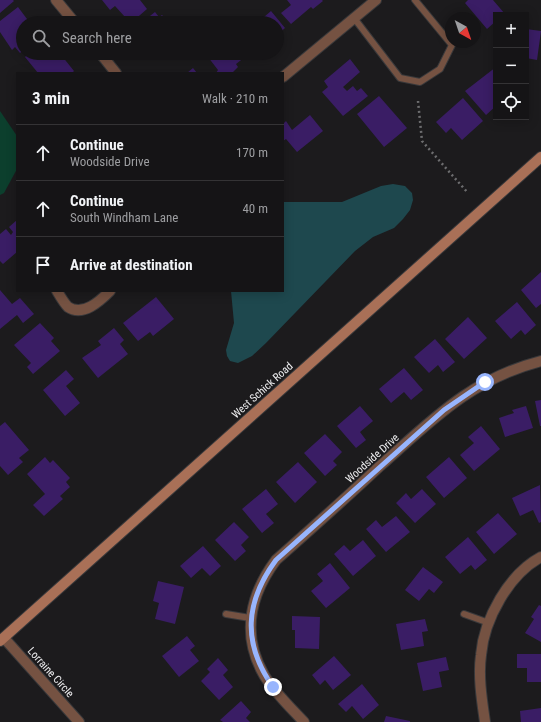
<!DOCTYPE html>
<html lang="en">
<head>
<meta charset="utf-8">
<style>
  body { margin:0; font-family:"Roboto Condensed",sans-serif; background:#1e1d1f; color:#f1f3f6 }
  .controls { position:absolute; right:12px; top:12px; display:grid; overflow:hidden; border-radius:0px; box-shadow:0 2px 10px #0003 }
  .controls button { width:36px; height:36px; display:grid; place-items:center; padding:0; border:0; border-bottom:1px solid #343335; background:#151416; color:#f1f3f6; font:20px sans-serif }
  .compass { position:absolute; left:445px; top:12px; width:36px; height:36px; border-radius:50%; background:#151416; box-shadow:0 2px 10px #0003; rotate:140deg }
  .stop { position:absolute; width:12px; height:12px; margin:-9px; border:3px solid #98b5fd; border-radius:50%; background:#fff }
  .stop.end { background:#98b5fd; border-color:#fff; box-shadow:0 1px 4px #0008 }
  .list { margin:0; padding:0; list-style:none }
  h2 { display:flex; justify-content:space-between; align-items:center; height:52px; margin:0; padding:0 16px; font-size:17px }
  h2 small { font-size:13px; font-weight:400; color:#9d9ea1 }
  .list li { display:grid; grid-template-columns:26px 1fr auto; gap:12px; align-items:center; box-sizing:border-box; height:56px; padding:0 16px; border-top:1px solid #343335 }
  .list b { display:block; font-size:15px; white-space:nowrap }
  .list p { margin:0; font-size:13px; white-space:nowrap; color:#9d9ea1 }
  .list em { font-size:13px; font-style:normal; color:#9d9ea1 }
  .icon { flex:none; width:22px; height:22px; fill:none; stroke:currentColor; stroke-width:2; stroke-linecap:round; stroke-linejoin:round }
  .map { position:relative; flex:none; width:541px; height:722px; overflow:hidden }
  .search { position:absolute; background:#151416; box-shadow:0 2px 10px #0003; left:16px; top:16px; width:268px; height:44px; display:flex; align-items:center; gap:10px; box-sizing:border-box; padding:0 14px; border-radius:22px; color:#9d9ea1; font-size:15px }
  .panel { position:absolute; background:#151416; box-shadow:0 2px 10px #0003; left:16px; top:72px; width:268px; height:220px; border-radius:0px }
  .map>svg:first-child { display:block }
</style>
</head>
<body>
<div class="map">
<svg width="541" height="722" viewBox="0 0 541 722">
  <rect width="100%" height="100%" fill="#1c1b1d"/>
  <path fill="#0c3f2d" d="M0,111L17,136V169L4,193L0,195Z"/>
  <path fill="#1e484e" d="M393,184L405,186L412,193L413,200L410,210L403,219L394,228L373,237L355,251L266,343L252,356L238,363L230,361L227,356L226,350L234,323L231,291H283V202H342L381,186Z"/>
  <path fill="#3a1d65" d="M0,0H13L14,1L0,13Z
    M102,0H140L147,9L132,22L127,16L125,17L115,6L110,10Z
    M287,0H322L323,1L313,9L311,7L291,24L281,13L291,5Z
    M468,0H493L505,14L496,15V21L487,29L465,3Z
    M18,7L30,23H23V50L20,53L15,47L12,50L0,32V21Z
    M271,11L285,28L277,35V23H257Z
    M155,12L159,17L162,15L165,18L167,17L172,23H141Z
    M526,29L541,31L537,60L526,58Z
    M29,53H55L59,58L62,56L74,71L72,73H38L25,57Z
    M152,53H167L157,60Z
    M212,53H242L245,57L236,64L238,67L232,73H216L218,70L208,57Z
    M350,59L360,72L343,87L347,91L353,86L357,91L361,88L368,96L343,116L322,92L328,87L324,81Z
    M496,67V106L486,115L465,91Z
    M193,68L197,73H187Z
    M379,96L407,128L384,147L357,114Z
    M463,98L483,121L462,140L451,128L446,133L436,122Z
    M310,115L323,131L297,152L286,139L283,141V124L286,121L292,130Z
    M17,220V252L3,264L0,261V234L6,229L11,235L13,232L9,227Z
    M541,272V304L536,308L521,290Z
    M0,290L12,304L20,298L34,314L23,323L17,315L0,329Z
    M156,297L174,319L153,336L150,332L138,341L123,323Z
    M517,302L536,325L525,335L521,330L511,339L495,321Z
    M468,317L487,338L464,359L445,339Z
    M40,323L54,338L51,341L60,351L33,374L27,367L31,363L14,345Z
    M114,328L124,340L120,344L128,354L98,378L82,358L101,345L98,341Z
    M435,339L455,362L443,372L438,365L429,373L414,357Z
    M404,368L423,390L411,400L404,392L391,403L379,389Z
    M66,370L74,379L66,386L80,403L65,416L43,390Z
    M541,400V426H540L535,401Z
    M360,406L373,421L360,432L366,440L356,448L337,426Z
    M526,406L533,428L505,437L499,418L514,413L512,410Z
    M5,422L29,450L19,458L23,462L8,475L0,466V426Z
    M481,426L500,449L474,471L460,455L474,443L468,437Z
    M325,434L342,452L333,461L337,465L325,476L304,453Z
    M45,457L50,463L53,460L70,478L66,482L70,487L60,496L63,499L44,516L33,505L45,494L27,474Z
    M449,457L467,478L444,498L426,477Z
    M298,462L317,482L295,503L276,482Z
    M540,485L541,522L539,523L533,510L520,516L512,498Z
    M266,489L278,504L266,514L274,523L262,533L242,509Z
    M422,489L436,504L415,523L396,503L406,493L411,499Z
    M498,513L517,534L494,554L476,532Z
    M396,516L410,532L386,552L366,529L376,520L382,527Z
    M234,522L249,537L241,545L246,551L235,561L215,540Z
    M468,537L487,560L475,570L471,565L460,574L445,557Z
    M363,540L376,556L353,576L334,554L344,545L350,551Z
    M203,546L221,566L210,576L202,568L191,578L180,566Z
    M330,563L350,588L326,608L311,591L323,581L317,574Z
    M423,567L443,582L434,593L429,589L419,601L405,590Z
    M158,581L184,587L175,624L155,619L159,603L153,601Z
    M539,605L541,606V642L525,633L534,619L531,617Z
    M292,616L320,617L319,649L295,648V630H292Z
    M425,619L428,631L422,632L424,646L401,650L396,624Z
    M187,636L195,646L190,650L199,661L179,677L162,656Z
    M517,654H541V682H527V668H517Z
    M334,656L351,675L333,690L325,680L320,685L312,675Z
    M446,657L449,670L439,672L442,687L423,691L417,663Z
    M218,658L228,670L223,675L233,687L219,700L201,681L210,672L207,669Z
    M362,684L379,705L363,719L352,706L346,712L338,704Z
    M241,701L251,712L246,718L250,722H223L220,720Z
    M541,708V722H521L520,711Z
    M386,716L410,721V722H384Z"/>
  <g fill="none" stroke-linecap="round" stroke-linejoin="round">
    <defs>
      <path id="lane" d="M354,18L400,78L420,82L440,69L452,45L415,0
        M226,614L250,618
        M464,614L489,623"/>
      <path id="street" d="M56,0L75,23
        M100,53L116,73
        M283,77L376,0
        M57,291C60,296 64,303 68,307C83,317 100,301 110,291
        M4,638L79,722
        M304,722C290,707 274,692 264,675C241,635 250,595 276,560C311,529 346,498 380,466C432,420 471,379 541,361
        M485,722C482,701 478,677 481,655C484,619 509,574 541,557"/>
      <path id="secondary" d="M0,641L541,157"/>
    </defs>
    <use href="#lane" stroke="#39393b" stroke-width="8"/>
    <use href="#street" stroke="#39393b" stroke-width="12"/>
    <use href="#secondary" stroke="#39393b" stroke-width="12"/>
    <path stroke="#6d6d6f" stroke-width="2.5" stroke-dasharray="2 3" stroke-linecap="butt" d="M418,101L422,141L468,193"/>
    <use href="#lane" stroke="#755242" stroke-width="6"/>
    <use href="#street" stroke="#755242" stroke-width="10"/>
    <use href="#secondary" stroke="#a97057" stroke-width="10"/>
  </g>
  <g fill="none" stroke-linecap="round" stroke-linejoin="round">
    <path stroke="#98b5fd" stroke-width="5" d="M273,687C242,643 245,602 276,560L444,410L485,382"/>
  </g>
  <g text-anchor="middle" stroke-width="3" stroke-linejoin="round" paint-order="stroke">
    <g font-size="11" fill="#eeeef0" stroke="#1c1b1d">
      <text transform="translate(262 390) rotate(-42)" y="4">West Schick Road</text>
      <text transform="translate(372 458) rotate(-42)" y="4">Woodside Drive</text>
      <text transform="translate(51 672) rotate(48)" y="4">Lorraine Circle</text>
    </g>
  </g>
</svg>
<div class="controls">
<button>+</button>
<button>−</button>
<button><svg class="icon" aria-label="locate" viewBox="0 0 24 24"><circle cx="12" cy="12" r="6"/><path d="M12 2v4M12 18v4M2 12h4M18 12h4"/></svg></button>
</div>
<svg class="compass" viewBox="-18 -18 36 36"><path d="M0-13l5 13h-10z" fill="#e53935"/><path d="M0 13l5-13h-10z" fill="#9d9ea1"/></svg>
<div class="stop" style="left:485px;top:382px"></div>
<div class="stop end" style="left:273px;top:687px"></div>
<div class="search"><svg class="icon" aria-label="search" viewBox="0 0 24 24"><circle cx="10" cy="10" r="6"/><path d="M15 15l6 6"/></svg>Search here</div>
<section class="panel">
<h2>3 min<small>Walk · 210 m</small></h2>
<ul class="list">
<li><svg class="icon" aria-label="ahead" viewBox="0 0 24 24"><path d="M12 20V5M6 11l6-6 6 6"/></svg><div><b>Continue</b><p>Woodside Drive</p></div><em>170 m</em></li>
<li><svg class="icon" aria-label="ahead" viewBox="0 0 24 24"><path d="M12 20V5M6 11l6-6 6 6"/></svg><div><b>Continue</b><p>South Windham Lane</p></div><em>40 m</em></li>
<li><svg class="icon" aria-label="arrive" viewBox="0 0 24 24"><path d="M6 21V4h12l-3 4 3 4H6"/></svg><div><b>Arrive at destination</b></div></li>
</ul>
</section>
</div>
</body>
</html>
